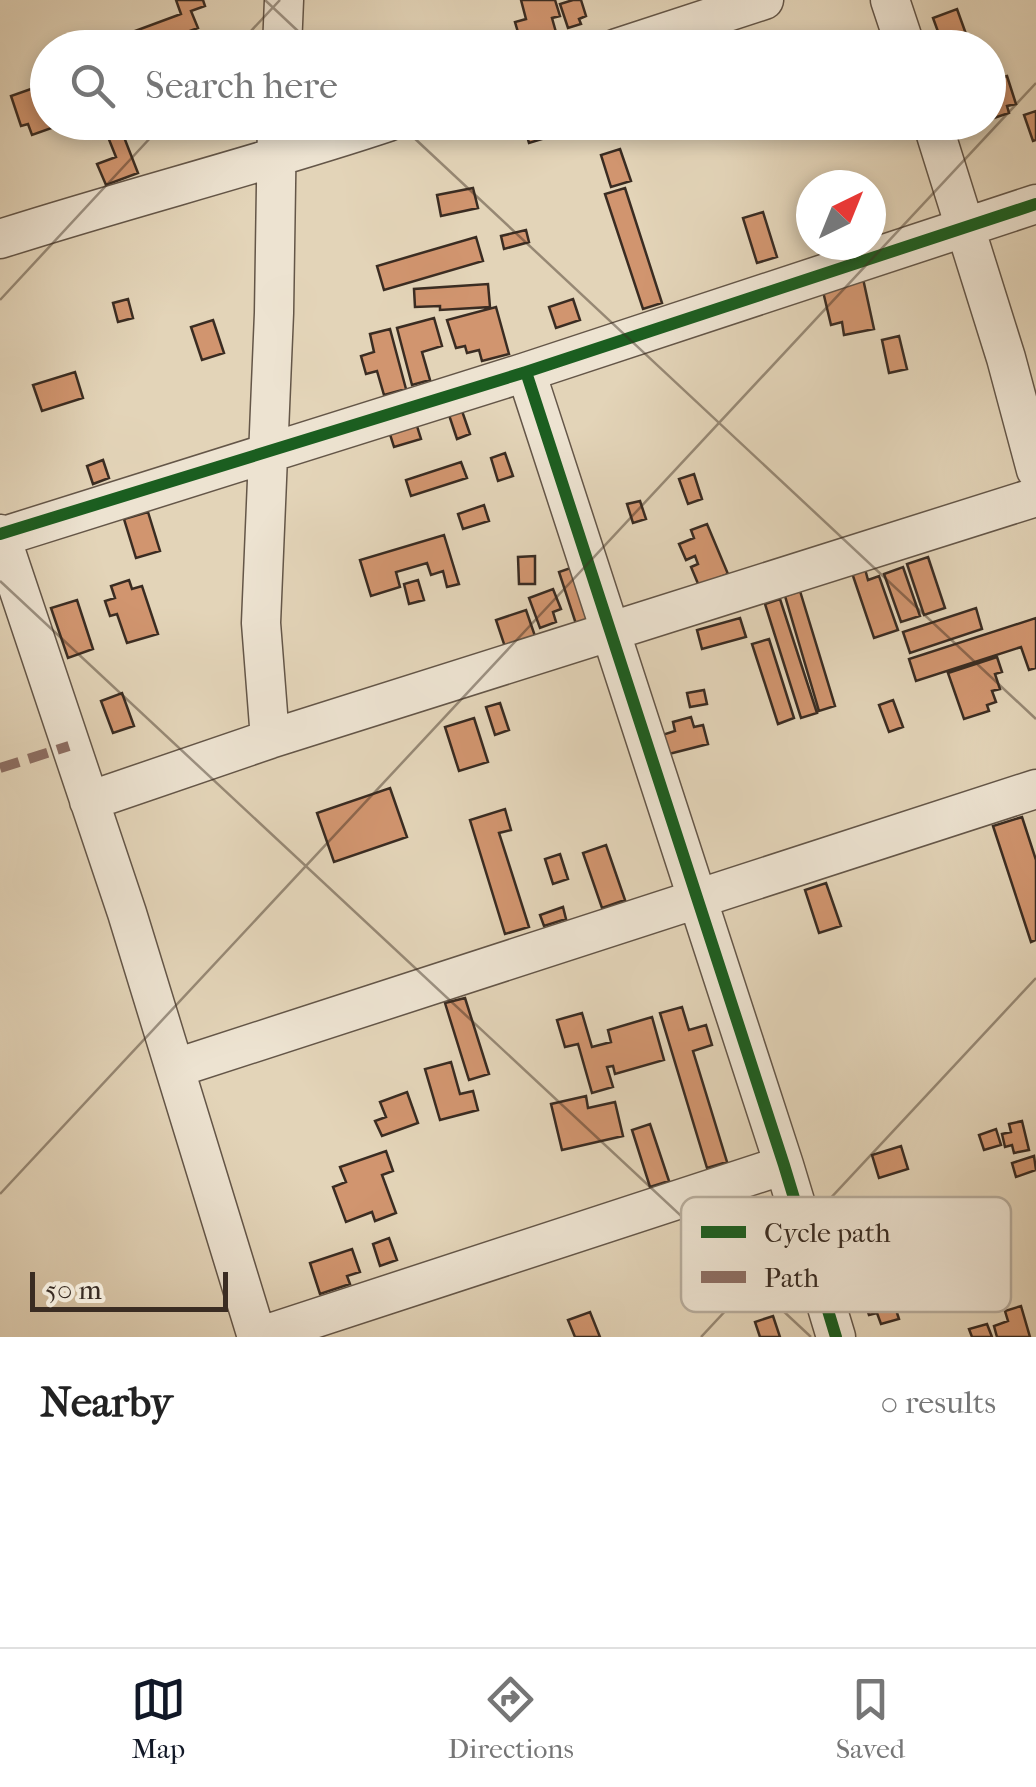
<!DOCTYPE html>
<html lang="en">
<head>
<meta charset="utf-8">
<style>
  body { margin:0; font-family:"IM FELL French Canon",serif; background:#f6f6f6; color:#222 }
  .compass { position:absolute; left:796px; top:170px; width:90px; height:90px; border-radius:50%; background:#fff; box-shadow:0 5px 15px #0003; rotate:43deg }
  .scale { position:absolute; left:30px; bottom:25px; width:198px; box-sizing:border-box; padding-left:10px; border:5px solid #3a2c22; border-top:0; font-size:28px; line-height:35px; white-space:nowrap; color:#3a2c22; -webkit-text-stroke:8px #ede3d1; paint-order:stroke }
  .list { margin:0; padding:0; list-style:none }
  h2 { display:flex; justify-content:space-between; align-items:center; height:130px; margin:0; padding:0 40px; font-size:42px }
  h2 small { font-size:32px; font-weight:400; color:#767676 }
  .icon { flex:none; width:55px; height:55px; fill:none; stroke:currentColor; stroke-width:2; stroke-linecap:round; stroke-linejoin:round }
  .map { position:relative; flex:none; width:1036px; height:1337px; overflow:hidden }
  .search { position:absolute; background:#fff; box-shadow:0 5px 15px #0003; left:30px; right:30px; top:30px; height:110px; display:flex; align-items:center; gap:25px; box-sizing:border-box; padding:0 35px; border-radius:55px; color:#767676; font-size:38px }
  .sheet { height:310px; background:#fff }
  nav { display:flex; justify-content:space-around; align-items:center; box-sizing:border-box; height:140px; border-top:2px solid #e0e0e0; background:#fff; font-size:28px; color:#767676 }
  nav a { display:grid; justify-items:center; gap:5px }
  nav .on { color:#111827 }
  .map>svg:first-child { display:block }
</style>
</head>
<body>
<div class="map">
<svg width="1036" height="1337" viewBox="0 0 1036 1337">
  <rect width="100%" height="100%" fill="#e3d4b8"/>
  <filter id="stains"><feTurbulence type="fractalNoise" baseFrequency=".002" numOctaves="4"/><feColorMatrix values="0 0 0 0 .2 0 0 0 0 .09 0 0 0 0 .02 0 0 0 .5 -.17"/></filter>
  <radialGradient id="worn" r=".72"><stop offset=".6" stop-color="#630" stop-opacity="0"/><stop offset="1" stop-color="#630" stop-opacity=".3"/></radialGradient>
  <path fill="#d1956f" stroke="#3a2c22" stroke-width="2.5" d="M176,0H203L205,6L191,11L198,28L144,48H111L108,41L181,14Z
    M521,0H555L560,16L552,18L559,43L534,48L530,36L520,39L515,22L526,19Z
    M573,0H581L586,16L579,19L581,24L568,28L560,4Z
    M957,9L966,34L956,37L960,48H944L933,18Z
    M710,37L713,48H685L684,45Z
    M1007,76L1016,104L1007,106L1009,113L988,120V81Z
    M45,84L48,122H59L60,125L32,135L28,124L21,126L11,96Z
    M1036,111V140L1033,141L1024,115Z
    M534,122H558L562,133L529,143L524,126Z
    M777,122H806L807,125L781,134Z
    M122,132L138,173L106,185L97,164L116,157L108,137Z
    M620,149L631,181L611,187L601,155Z
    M473,188L478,208L441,216L437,195Z
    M625,188L662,303L643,309L605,194Z
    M763,212L777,257L757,263L743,218Z
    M526,230L529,242L504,249L501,236Z
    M476,237L483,261L384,290L377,266Z
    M862,274L874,329L844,335L842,322L831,325L821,283Z
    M488,284L490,307L440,310V306L415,307L414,289Z
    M128,299L133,318L118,322L113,303Z
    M573,299L580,320L556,328L549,307Z
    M496,307L509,354L482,361L479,350L467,353L465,346L456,348L447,320Z
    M434,318L442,346L422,352L430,380L412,385L397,328Z
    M213,320L224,353L202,360L191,327Z
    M390,329L406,389L384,395L377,371L366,374L361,356L374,352L370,334Z
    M899,336L907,369L889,373L882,340Z
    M75,372L83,398L42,411L33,385Z
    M462,411L470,434L457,439L449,415Z
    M416,423L421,439L394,447L389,431Z
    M505,453L513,476L498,481L491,458Z
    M103,460L109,478L93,484L87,466Z
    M461,462L467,478L411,496L406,480Z
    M694,474L702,499L688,504L679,479Z
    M640,501L646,519L633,523L627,504Z
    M484,505L489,521L463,529L458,514Z
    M148,512L160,551L136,558L124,519Z
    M707,524L728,574L699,586L691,567L698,564L695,556L686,560L679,544L694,538L691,530Z
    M444,535L459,584L447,587L443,571L431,575L427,563L396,572L400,587L371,596L360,560Z
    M535,556V584H519L518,557Z
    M928,557L945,608L924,615L907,564Z
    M579,565L595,618L576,624L559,572Z
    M903,567L920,616L901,622L884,574Z
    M865,569L868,580L879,576L898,630L874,638L852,573Z
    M129,580L132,589L142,586L158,634L127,643L117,614L110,616L105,601L115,598L111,586Z
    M418,580L424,600L409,604L404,584Z
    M553,589L561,609L553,612L556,622L540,628L529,598Z
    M800,591L835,706L819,711L785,596Z
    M780,599L817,713L801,718L765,604Z
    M77,600L93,649L68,658L51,608Z
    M976,608L982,629L910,653L903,632Z
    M526,610L535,636L505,647L496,620Z
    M740,618L746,637L702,649L697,630Z
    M1036,618V668L1029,670L1021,647L916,681L909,659Z
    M769,639L794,718L778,724L752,644Z
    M997,657L1002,672L995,674L1000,689L992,691L996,702L987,705L989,711L964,719L948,673Z
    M704,690L707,704L690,707L687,693Z
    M122,693L134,726L113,733L101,701Z
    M893,700L903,727L889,732L879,705Z
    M500,703L509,730L495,735L486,707Z
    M691,717L694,727L703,725L708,744L665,755L659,736L675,731L673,722Z
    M474,718L488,762L459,771L445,727Z
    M390,788L407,837L334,862L317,813Z
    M505,809L511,830L499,833L529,927L505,934L470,820Z
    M1022,817L1036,860V940L1031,942L993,826Z
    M606,845L625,900L602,908L583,853Z
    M560,854L568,879L553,884L545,859Z
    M826,883L841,926L819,933L805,890Z
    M563,907L566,919L544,926L540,915Z
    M465,998L489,1074L469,1080L445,1003Z
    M682,1007L689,1030L706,1025L712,1045L693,1051L727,1162L707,1168L660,1013Z
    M582,1013L592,1047L611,1042L608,1030L652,1017L664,1060L615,1074L613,1066L607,1067L613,1087L592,1093L578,1044L565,1047L557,1020Z
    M451,1062L460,1094L473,1091L478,1110L440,1120L425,1069Z
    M407,1092L418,1123L382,1136L375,1121L386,1117L380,1102Z
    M586,1096L588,1108L615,1102L623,1136L562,1150L551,1104Z
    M1022,1121L1029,1150L1014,1153L1012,1145L1005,1147L1002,1134L1011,1132L1009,1124Z
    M650,1124L669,1181L650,1187L632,1130Z
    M996,1129L1001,1145L984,1150L979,1135Z
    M901,1146L908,1169L879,1178L872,1155Z
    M386,1151L393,1171L382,1175L396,1213L375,1221L372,1212L346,1222L333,1187L346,1182L340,1167Z
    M1034,1156L1036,1170L1016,1177L1012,1163Z
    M389,1238L397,1260L380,1266L373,1244Z
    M352,1249L360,1272L347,1276L350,1284L320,1294L310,1263Z
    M888,1285L899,1319L881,1324L877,1313L869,1315L867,1309L857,1311L852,1296Z
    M1021,1306L1030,1337H997L994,1326L1008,1321L1005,1311Z
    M590,1312L600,1337H575L568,1320Z
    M773,1316L780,1337H760L755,1322Z
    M987,1324L992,1337H972L969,1329Z"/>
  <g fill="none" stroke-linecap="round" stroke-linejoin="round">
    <defs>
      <path id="minor" d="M890,0L906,48
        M282,48L284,0
        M617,48L764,0
        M932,122L1006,358L1036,470
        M0,239C128,198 259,165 388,122
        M526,372L784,1165L836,1337
        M0,534L127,913L257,1337
        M1,537L526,372L1036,204
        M270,739L261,623L274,313L277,122
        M89,801L270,739L1036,497
        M176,1068L1036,789
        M258,1337L784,1165"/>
    </defs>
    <use href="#minor" stroke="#645648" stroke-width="41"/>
    <use href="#minor" stroke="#ede3d1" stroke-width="38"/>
    <path stroke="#8d6e63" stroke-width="10" stroke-dasharray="20 10" stroke-linecap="butt" d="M0,768L69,746"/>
    <defs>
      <path id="cycleway" d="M526,372L784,1165L836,1337
        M0,534L526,372L1036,204"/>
    </defs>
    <use href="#cycleway" stroke="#ede3d1" stroke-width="19"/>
    <use href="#cycleway" stroke="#1b5e20" stroke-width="12"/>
  </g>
  <path fill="none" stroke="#3a2c22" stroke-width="2.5" stroke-opacity="0.45" d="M265,0L316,48M235,48L280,0M397,122L1036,719M0,300L165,122M0,581L811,1337M0,1194L1036,83M701,1337L1036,978"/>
  <rect x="681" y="1197" width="330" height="115" rx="15" fill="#ede3d1" stroke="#b7ac9c" stroke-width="2.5"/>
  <rect x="701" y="1226" width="45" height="12" fill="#1b5e20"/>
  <rect x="701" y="1271" width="45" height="12" fill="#8d6e63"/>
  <g font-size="28" fill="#3a2c22">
    <text x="764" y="1242">Cycle path</text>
    <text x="764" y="1287">Path</text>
  </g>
  <rect width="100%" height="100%" filter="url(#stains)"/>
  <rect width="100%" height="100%" fill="url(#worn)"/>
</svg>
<svg class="compass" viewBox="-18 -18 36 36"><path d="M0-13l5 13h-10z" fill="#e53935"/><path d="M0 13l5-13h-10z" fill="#767676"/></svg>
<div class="scale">50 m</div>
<div class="search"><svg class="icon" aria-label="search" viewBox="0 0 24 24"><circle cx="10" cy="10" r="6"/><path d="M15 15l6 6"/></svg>Search here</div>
</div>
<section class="sheet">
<h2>Nearby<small>0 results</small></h2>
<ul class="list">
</ul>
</section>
<nav>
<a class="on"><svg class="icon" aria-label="map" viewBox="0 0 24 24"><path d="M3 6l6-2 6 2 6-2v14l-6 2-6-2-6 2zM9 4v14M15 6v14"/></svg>Map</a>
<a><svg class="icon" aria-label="directions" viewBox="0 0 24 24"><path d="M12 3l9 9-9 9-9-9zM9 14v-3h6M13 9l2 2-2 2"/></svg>Directions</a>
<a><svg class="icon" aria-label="saved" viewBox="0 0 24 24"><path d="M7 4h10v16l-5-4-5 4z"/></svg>Saved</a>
</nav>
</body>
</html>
